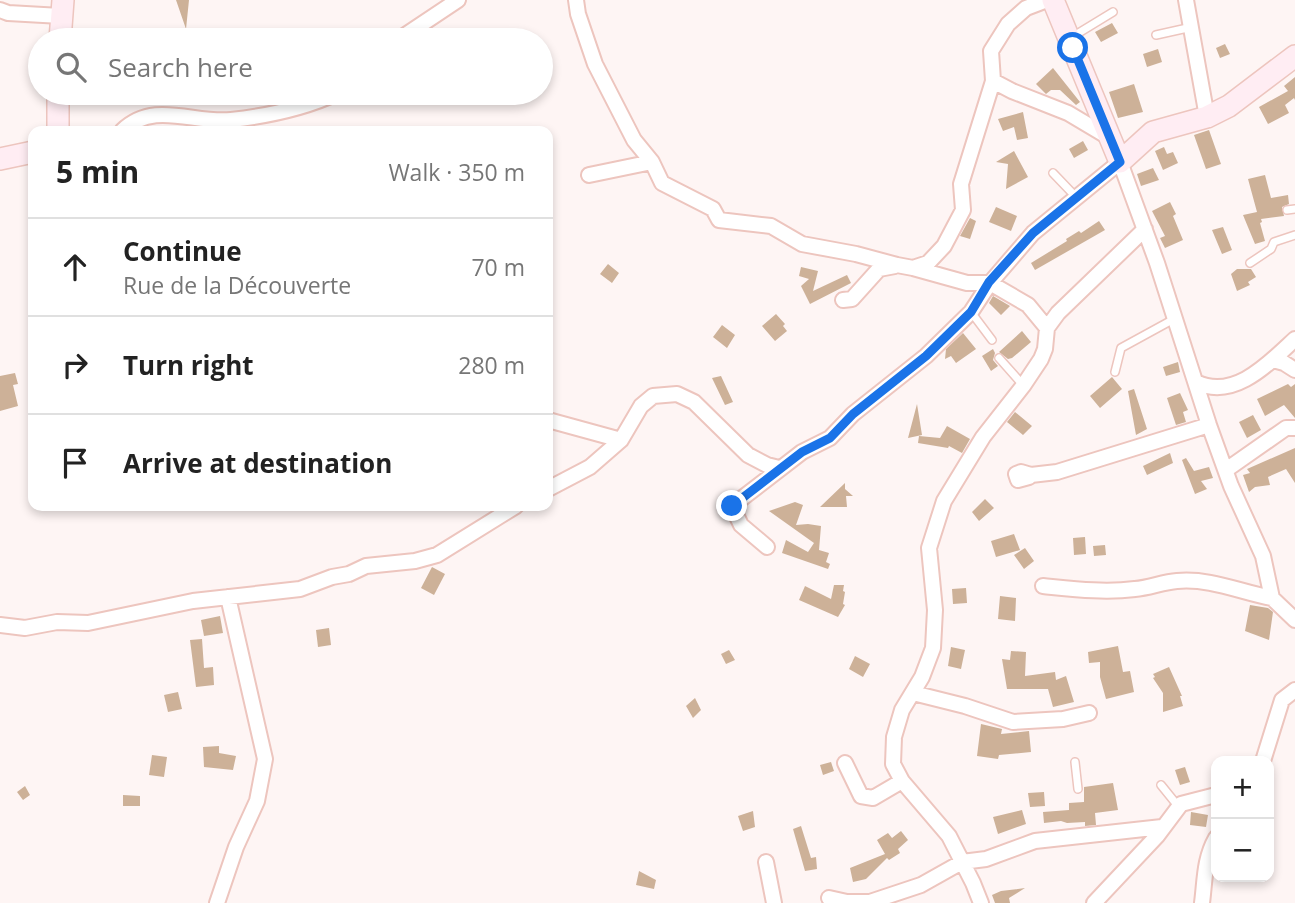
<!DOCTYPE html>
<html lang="en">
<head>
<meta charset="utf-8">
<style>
  body { margin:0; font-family:"Open Sans",sans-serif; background:#f2f2f2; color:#222 }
  .controls { position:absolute; right:21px; bottom:21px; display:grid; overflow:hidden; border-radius:14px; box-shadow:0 4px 10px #0003 }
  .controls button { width:63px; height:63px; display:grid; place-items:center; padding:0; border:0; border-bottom:2px solid #e0e0e0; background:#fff; color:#222; font:35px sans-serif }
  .stop { position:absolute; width:21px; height:21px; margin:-16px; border:5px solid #1a73e8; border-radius:50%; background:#fff }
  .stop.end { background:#1a73e8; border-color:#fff; box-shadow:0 2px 7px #0008 }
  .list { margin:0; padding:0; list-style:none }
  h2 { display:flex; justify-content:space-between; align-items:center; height:91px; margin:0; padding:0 28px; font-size:30px }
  h2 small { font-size:23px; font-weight:400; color:#767676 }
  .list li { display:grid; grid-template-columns:46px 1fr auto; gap:21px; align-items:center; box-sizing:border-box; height:98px; padding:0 28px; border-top:2px solid #e0e0e0 }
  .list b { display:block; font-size:26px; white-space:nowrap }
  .list p { margin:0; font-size:23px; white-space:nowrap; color:#767676 }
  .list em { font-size:23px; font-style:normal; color:#767676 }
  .icon { flex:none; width:38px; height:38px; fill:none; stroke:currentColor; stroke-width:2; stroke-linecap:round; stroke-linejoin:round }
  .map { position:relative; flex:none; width:1295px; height:903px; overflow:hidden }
  .search { position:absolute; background:#fff; box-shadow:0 4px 10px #0003; left:28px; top:28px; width:525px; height:77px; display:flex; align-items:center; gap:18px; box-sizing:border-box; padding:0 24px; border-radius:38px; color:#767676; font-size:26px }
  .panel { position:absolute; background:#fff; box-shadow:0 4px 10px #0003; left:28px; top:126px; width:525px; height:385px; border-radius:14px }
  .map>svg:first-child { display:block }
</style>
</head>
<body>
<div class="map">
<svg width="1295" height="903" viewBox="0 0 1295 903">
  <rect width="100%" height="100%" fill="#fef5f4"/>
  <path fill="#cdb198" d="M176,0H189L186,29Z
    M1112,23L1118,33L1101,42L1095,32Z
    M1225,44L1230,54L1220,58L1216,48Z
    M1158,49L1162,62L1147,67L1143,54Z
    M1053,68L1080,102L1076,105L1060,90H1051L1046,94L1036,84Z
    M1295,77V100L1294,98L1285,105L1289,113L1268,124L1259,107L1288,91L1284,86Z
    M1134,84L1143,112L1118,118L1109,92Z
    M1023,112L1028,138L1017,140L1014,127L1003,131L998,119Z
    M1209,130L1221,164L1206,169L1194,135Z
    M1083,141L1088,150L1074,158L1069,149Z
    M1164,147L1167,154L1173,152L1178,163L1163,170L1155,151Z
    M1014,151L1028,177L1006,189L1008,164L996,162Z
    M1153,168L1159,180L1141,186L1137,174Z
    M1265,175L1271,198L1288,195L1289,204L1282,207L1284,216L1261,219L1262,222L1260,223L1265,241L1255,244L1243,215L1257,212L1248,179Z
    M1170,202L1176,214L1173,216L1183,240L1165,248L1160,238L1165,236L1152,211Z
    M996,207L1017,216L1011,231L989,222Z
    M970,218L976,221L970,239L960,236Z
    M1099,221L1105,230L1035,270L1031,263L1067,241L1066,239L1079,231L1081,233Z
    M1223,227L1232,250L1222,254L1212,230Z
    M608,264L619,273L612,283L600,274Z
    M801,267L818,271L813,291L847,275L851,283L810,304L801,286L809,279L799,276Z
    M1237,269H1251L1256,277L1248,282L1250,285L1237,291L1231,274Z
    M993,296L1010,306L1001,315L989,303Z
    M776,314L785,324L783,326L787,331L775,341L762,326Z
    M722,325L735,335L727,348L713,337Z
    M1022,331L1031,342L1012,358L1008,359L999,352Z
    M963,333L976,349L956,363L951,356L945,359L946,349Z
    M993,349L995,353L993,360L998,366L991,371L982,356Z
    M1178,362L1180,372L1166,376L1163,367Z
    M15,373L18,384L13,385L18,406L0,411V376Z
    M721,376L733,402L725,405L712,378Z
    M1112,377L1122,389L1100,408L1090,396Z
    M1288,384L1291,387L1295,384V418L1284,405L1265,416L1257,399Z
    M1134,389L1147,429L1136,435L1128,391Z
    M1180,393L1188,410L1183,412L1186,422L1176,425L1167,398Z
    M917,404L922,435L908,438Z
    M1015,412L1032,426L1023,435L1007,422Z
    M1253,415L1261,430L1247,438L1239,422Z
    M947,426L970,439L962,453L949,446L948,448L918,443L919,436L940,438Z
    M1295,448V483L1286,469L1268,477L1270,485L1255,487L1249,492L1243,475L1250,473L1247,469Z
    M1170,453L1173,463L1147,475L1143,466Z
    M1186,458L1194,471L1209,467L1213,478L1201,481L1207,489L1195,494L1182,460Z
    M845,483V489L853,496H846L847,507H820Z
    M985,499L994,508L979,521L972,512Z
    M795,502L803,505L796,525L808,524L821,526L819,550L829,553L826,562L830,564L828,569L782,553L786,540L808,552L814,543L769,511Z
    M1014,534L1020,550L996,557L991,541Z
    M1085,537L1086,554L1074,555L1073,538Z
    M1105,545L1106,555L1094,556L1093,546Z
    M1025,548L1034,561L1024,569L1014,555Z
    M432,567L445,574L434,595L421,588Z
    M834,585H844L843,591L845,592L843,604L845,605L838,617L799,600L805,586L831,599Z
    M966,588L967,603L953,604L952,589Z
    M1000,596L1016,598L1015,621L998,619Z
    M1250,605L1268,608L1273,612L1269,640L1245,631Z
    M220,616L223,633L204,636L201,620Z
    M329,628L331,645L318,647L316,630Z
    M202,639L204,668L213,667L214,685L196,687L190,640Z
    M1118,646L1123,672L1130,671L1134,692L1106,699L1100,677V662L1089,663L1088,652Z
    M951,647L965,650L961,669L948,666Z
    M729,650L735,660L726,664L721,654Z
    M1011,651L1026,652L1025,676L1055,672L1056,680L1066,676L1074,702L1053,707L1048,689H1007L1002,659L1010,660Z
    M855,656L870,664L863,677L849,669Z
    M1169,667L1182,696H1180L1183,706L1163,712V693L1153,678L1155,677L1153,674Z
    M178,692L182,709L168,712L164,695Z
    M695,698L701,710L693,718L686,706Z
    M981,724L1002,729L1001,734L1029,731L1031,752L999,755L998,759L977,756Z
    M219,746V753L236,756L233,770L204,767L203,747Z
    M152,755L167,757L164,777L149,775Z
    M831,762L834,771L823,775L820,765Z
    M1185,767L1190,782L1180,785L1175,770Z
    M1113,783L1118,810L1095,813L1096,825L1085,826V822L1067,823L1061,821L1044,823L1043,812L1069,810V803L1084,802V787Z
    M25,786L30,795L23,800L17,792Z
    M1044,792L1045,806L1030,807L1028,793Z
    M123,795L140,796V806H123Z
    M1022,810L1026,824L998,834L993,817Z
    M753,811L755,827L743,831L738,816Z
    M1191,812L1208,815L1206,827L1190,825Z
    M801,826L811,858L816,857L817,869L805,871L793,829Z
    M901,831L908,840L898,849L900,853L889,860L887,858L866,879L853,882L850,868L885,854L877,840L888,833L892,838Z
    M639,871L656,880L654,889L636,885Z
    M1025,888L1009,898L1010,903H995L992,895L1001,891Z"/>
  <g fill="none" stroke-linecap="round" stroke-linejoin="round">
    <defs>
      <path id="lane" d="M1156,35L1192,27
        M1072,37L1113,12
        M1053,173L1076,197
        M1287,210L1295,209
        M1250,263L1271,249L1274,242L1295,235
        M971,312L992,340
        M999,358L1023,385
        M1115,372L1121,348L1174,319
        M1075,762L1078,789
        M1161,785L1178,806"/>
      <path id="street" d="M576,0L578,14L595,64L634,140L652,162L662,183L713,209L719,220L771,226L802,244L856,254L897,265L913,268L928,263L944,246L963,210L961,184L993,81L991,51L1008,24L1026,8L1047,0
        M1186,0L1207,117
        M0,10L8,13L61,16
        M398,40L458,0
        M993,81L1012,91L1068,113L1110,138
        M122,131C154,100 193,124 231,120C267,116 305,108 337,93
        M589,175L652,162
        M913,268L967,283H990L1028,305L1047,328
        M843,300L852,299L879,269L895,266
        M1273,360L1284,363L1295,370
        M1196,382C1234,401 1269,363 1295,339
        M548,420L621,440
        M1226,470L1286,428H1295
        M1029,477L1018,480L1016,474L1021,472L1031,475L1057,472L1209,425
        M548,489L590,467L621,440L641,406L653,396L677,394L694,402L748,455L767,465L779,468
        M767,547L741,525L732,506L802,452L830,438L853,414L926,356L971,312L990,283L1033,233L1120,162L1157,263L1209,425L1231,486L1263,556L1272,598L1295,620
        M1043,586C1073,589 1104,593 1135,589C1149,588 1163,582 1177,581C1211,578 1240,592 1272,598
        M0,625L25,628L57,622L88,623L193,601L300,589L332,577L349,574L366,566L415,561L437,555L516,506
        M913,693L965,706L1013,722L1063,719L1089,713
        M1263,761L1282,700L1295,690
        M845,763L861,796L873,798L902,781
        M766,862L774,903
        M829,898L847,902H870L921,885L962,862L986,859L1035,841L1162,827
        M217,903L236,847L257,801L265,759L228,597
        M981,903L973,883L949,836L902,781L893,764L894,737L902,710L922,677L933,648L935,610L929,548L944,501L983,437L1023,386L1041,359L1045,349L1047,328L1058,313L1145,229
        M1094,903L1157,836L1181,804L1216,795
        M1202,903C1205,880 1204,859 1216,838"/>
      <path id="secondary" d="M1053,0L1120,162L1153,132L1207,117L1229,106L1295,56
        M60,40L63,0
        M58,93V131
        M0,159L33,152"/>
    </defs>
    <use href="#lane" stroke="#edc5be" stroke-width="10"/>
    <use href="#street" stroke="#edc5be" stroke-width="18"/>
    <use href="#secondary" stroke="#edc5be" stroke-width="24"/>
    <use href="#lane" stroke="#fff" stroke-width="7"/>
    <use href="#street" stroke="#fff" stroke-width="14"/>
    <use href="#secondary" stroke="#ffedf3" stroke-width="21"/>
  </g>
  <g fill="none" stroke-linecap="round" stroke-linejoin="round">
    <path stroke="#1a73e8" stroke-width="9" d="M732,506L802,452L830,438L853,414L926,356L971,312L989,282L1033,233L1120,162L1073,48"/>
  </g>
</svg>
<div class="controls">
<button>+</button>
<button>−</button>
</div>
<div class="stop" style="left:1073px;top:48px"></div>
<div class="stop end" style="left:732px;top:506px"></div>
<div class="search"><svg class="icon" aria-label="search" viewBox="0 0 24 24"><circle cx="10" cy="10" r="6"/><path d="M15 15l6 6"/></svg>Search here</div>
<section class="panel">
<h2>5 min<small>Walk · 350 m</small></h2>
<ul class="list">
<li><svg class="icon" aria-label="ahead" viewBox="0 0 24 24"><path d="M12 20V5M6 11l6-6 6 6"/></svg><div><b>Continue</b><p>Rue de la Découverte</p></div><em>70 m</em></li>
<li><svg class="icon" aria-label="right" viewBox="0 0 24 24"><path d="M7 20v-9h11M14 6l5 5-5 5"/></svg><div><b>Turn right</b></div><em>280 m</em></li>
<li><svg class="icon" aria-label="arrive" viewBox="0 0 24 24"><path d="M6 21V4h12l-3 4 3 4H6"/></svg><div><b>Arrive at destination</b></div></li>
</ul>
</section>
</div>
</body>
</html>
